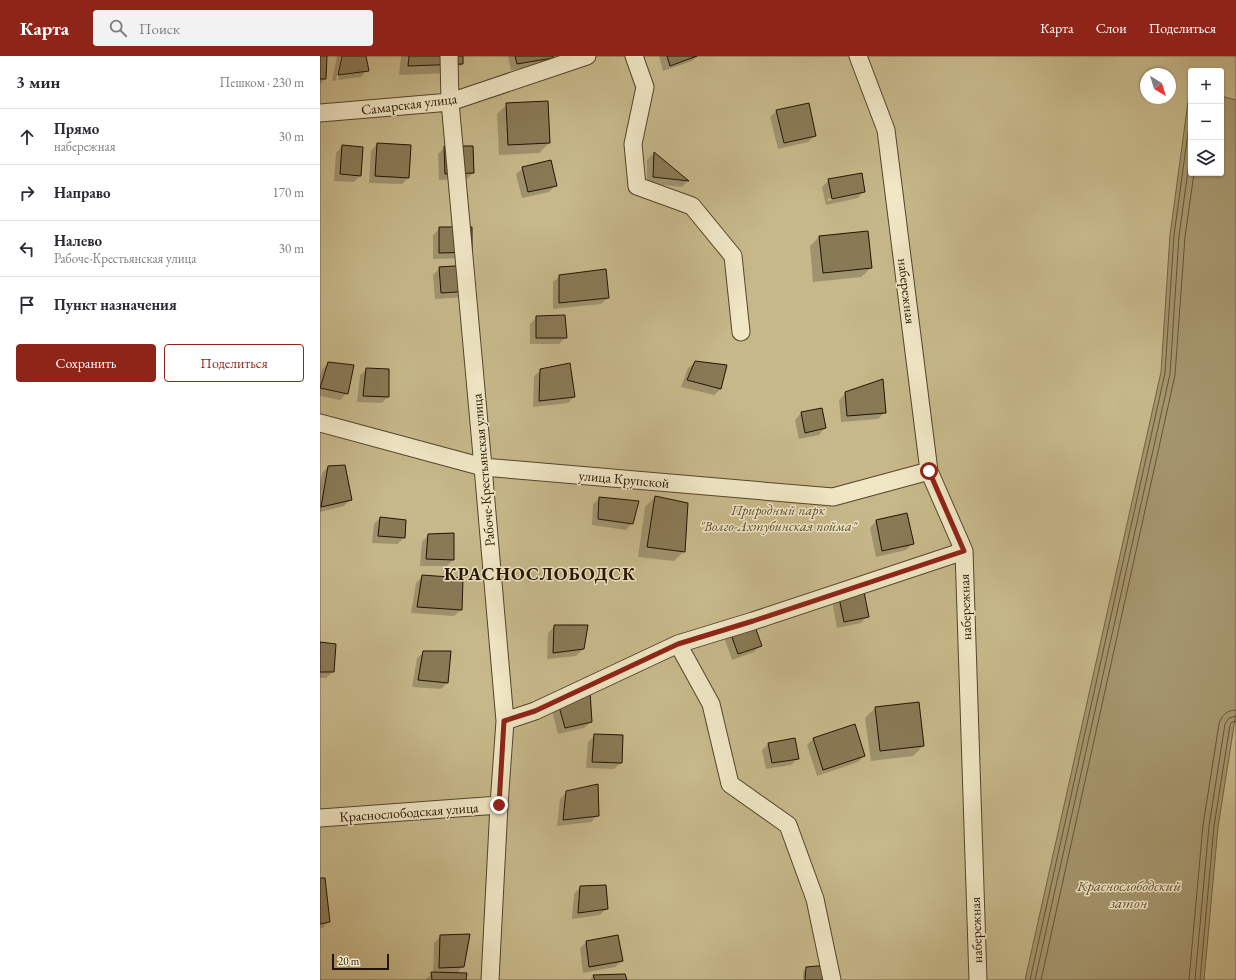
<!DOCTYPE html>
<html lang="ru">
<head>
<meta charset="utf-8">
<style>
  body { margin:0; font-family:"EB Garamond",serif; background:#f2f2f3; color:#2b2b33 }
  .controls { position:absolute; right:12px; top:12px; display:grid; overflow:hidden; border-radius:4px; box-shadow:0 1px 3px #0004 }
  .controls button { width:36px; height:36px; display:grid; place-items:center; padding:0; border:0; border-bottom:1px solid #e1e1e2; background:#fff; color:#2b2b33; font:20px sans-serif }
  .compass { position:absolute; left:820px; top:12px; width:36px; height:36px; border-radius:50%; background:#fff; box-shadow:0 1px 3px #0004; rotate:142deg }
  .scale { position:absolute; left:12px; bottom:10px; width:57px; box-sizing:border-box; padding-left:4px; border:2px solid #221200; border-top:0; font-size:11px; line-height:14px; white-space:nowrap; color:#221200; -webkit-text-stroke:3px #f0e7c5; paint-order:stroke }
  .stop { position:absolute; width:12px; height:12px; margin:-9px; border:3px solid #8f2418; border-radius:50%; background:#fff }
  .stop.end { background:#8f2418; border-color:#fff; box-shadow:0 1px 4px #0008 }
  .list { margin:0; padding:0; list-style:none }
  h2 { display:flex; justify-content:space-between; align-items:center; height:52px; margin:0; padding:0 16px; font-size:17px }
  h2 small { font-size:13px; font-weight:400; color:#7c7c81 }
  .list li { display:grid; grid-template-columns:26px 1fr auto; gap:12px; align-items:center; box-sizing:border-box; height:56px; padding:0 16px; border-top:1px solid #e1e1e2 }
  .list b { display:block; font-size:15px; white-space:nowrap }
  .list p { margin:0; font-size:13px; white-space:nowrap; color:#7c7c81 }
  .list em { font-size:13px; font-style:normal; color:#7c7c81 }
  .actions { display:flex; gap:8px; padding:12px 16px }
  .actions a { flex:1; padding:9px 0; border:1px solid #8f2418; border-radius:4px; text-align:center; font-size:14px; color:#8f2418 }
  .actions .main { background:#8f2418; color:#fff }
  .icon { flex:none; width:22px; height:22px; fill:none; stroke:currentColor; stroke-width:2; stroke-linecap:round; stroke-linejoin:round }
  .map { position:relative; flex:none; width:916px; height:924px; overflow:hidden }
  header { display:flex; align-items:center; gap:24px; box-sizing:border-box; height:56px; padding:0 20px; background:#8f2418; color:#fff }
  header strong { font-size:19px }
  nav { display:flex; gap:22px; margin-inline-start:auto; font-size:14px }
  .search { width:280px; height:36px; background:#f2f2f3; display:flex; align-items:center; gap:10px; box-sizing:border-box; padding:0 14px; border-radius:4px; color:#7c7c81; font-size:15px }
  main { display:flex }
  aside { flex:1; background:#fff }
  .map>svg:first-child { display:block }
</style>
</head>
<body>
<header>
<strong>Карта</strong>
<div class="search"><svg class="icon" aria-label="search" viewBox="0 0 24 24"><circle cx="10" cy="10" r="6"/><path d="M15 15l6 6"/></svg>Поиск</div>
<nav><a>Карта</a><a>Слои</a><a>Поделиться</a></nav>
</header>
<main>
<aside>
<h2>3 мин<small>Пешком · 230 m</small></h2>
<ul class="list">
<li><svg class="icon" aria-label="ahead" viewBox="0 0 24 24"><path d="M12 20V5M6 11l6-6 6 6"/></svg><div><b>Прямо</b><p>набережная</p></div><em>30 m</em></li>
<li><svg class="icon" aria-label="right" viewBox="0 0 24 24"><path d="M7 20v-9h11M14 6l5 5-5 5"/></svg><div><b>Направо</b></div><em>170 m</em></li>
<li><svg class="icon" aria-label="left" viewBox="0 0 24 24"><path d="M17 20v-9H6M10 6l-5 5 5 5"/></svg><div><b>Налево</b><p>Рабоче-Крестьянская улица</p></div><em>30 m</em></li>
<li><svg class="icon" aria-label="arrive" viewBox="0 0 24 24"><path d="M6 21V4h12l-3 4 3 4H6"/></svg><div><b>Пункт назначения</b></div></li>
</ul>
<div class="actions"><a class="main">Сохранить</a><a>Поделиться</a></div>
</aside>
<div class="map">
<svg width="916" height="924" viewBox="0 0 916 924">
  <rect width="100%" height="100%" fill="#e8daa6"/>
  <filter id="stains"><feTurbulence type="fractalNoise" baseFrequency=".005" numOctaves="4"/><feColorMatrix values="0 0 0 0 .2 0 0 0 0 .09 0 0 0 0 .02 0 0 0 .5 -.17"/></filter>
  <radialGradient id="worn" r=".72"><stop offset=".6" stop-color="#630" stop-opacity="0"/><stop offset="1" stop-color="#630" stop-opacity=".3"/></radialGradient>
  <path fill="#c6b88a" stroke="#746545" fill-rule="evenodd" d="M0,0H916V924H0ZM871,15H901V117H871ZM826,18H850V42H826Z"/>
  <path fill="#a5966e" stroke="#716142" d="M870,31L871,117H901V40L916,44V657L898,771L884,924H705L841,316L850,179Z"/>
  <path fill="#0003" fill-rule="evenodd" d="M0,0H6L5,23L0,28Z
    M17,0H21L16,24H18L12,25Z
    M23,0H45L47,14L41,21L18,24Z
    M81,0H142V8L132,17L79,19Z
    M188,0H232V2L226,8L191,14Z
    M339,0H378L372,5L343,15Z
    M187,48L229,87L219,97L179,99L177,58Z
    M457,55L495,80L488,86L458,93L450,61Z
    M57,88L88,122L82,128L49,127L51,95Z
    M22,90L40,120L34,126L14,125L16,97Z
    M125,91L153,117L147,123L119,124L118,98Z
    M334,97L367,126L362,131L327,127V104Z
    M203,112L236,129L229,136L202,142L196,118Z
    M509,124L544,135L538,142L506,149L502,131ZM538,136V138L508,145L507,143Z
    M120,172L145,202L113,203V179Z
    M500,180L551,212L541,221L493,226L490,190Z
    M120,212L145,241L115,243L113,219Z
    M240,220L288,242L281,248L233,253V226Z
    M217,261L246,281L239,288H210V268Z
    M375,306L401,333L394,339L361,331L368,312Z
    M9,307L27,337L20,344L0,340V320L2,313Z
    M47,313L68,341L62,347L37,346L40,319Z
    M221,314L254,341L248,347L213,351L214,320Z
    M526,337L565,356L558,363L521,366L519,344Z
    M501,353L505,372L499,379L479,383L475,364L481,357Z
    M8,411L31,443L24,450L0,456V428L2,417Z
    M335,441L364,495L354,505L318,501L325,451Z
    M280,442L312,467L306,474L272,469L273,448Z
    M60,462L84,481L78,488L52,487L54,468Z
    M556,465L593,487L586,494L556,501L550,472Z
    M108,479L133,504L127,510H100L102,486Z
    M103,520L141,554L134,560L91,557L96,527Z
    M542,533L548,560L541,567L517,572L512,544Z
    M235,570L263,593L256,600L227,603L228,577Z
    M410,574L440,590L434,596L412,604L404,581Z
    M0,587L13,616L6,622H0Z
    M104,596L127,627L121,633L92,631L97,602Z
    M269,638L271,666L264,672L238,678L232,655Z
    M555,652L603,690L593,700L551,705L545,662Z
    M275,679L301,707L294,713L266,712L268,686Z
    M493,683L544,700L538,706L497,720L487,689Z
    M449,687L478,702L471,709L446,713L442,694Z
    M247,736L278,759L271,766L237,770L240,743Z
    M0,823L9,865L3,872H0Z
    M260,831L287,852L280,859L252,863L254,838Z
    M121,880L143,910L136,918L145,924H105L113,917L114,887Z
    M266,886L302,905L295,911L263,917L260,892Z
    M487,912L507,924H483V915Z
    M305,919L306,924H270L273,920Z"/>
  <g fill="none" stroke-linecap="round" stroke-linejoin="round">
    <path stroke="#645437" stroke-width="1" d="M710,924L845,317L854,179L871,55
      M715,924L850,318L859,180L871,93
      M721,924L855,319L865,181L874,117
      M869,924L883,769L899,668C902,659 907,654 916,654
      M875,924L889,770L905,668L909,662L916,660
      M880,924L894,770L910,669L912,666L916,665"/>
  </g>
  <path fill="#897a56" stroke="#221200" d="M0,0H7L6,23H0Z
    M22,0H46L49,15L18,19Z
    M89,0H143V8L88,10Z
    M195,0H233V2L197,8Z
    M347,0H377L350,10Z
    M228,45L230,87L188,89L186,47Z
    M489,47L496,80L464,87L456,54Z
    M57,87L91,89L89,122L55,120Z
    M22,89L43,91L41,120L20,118Z
    M124,90H153L154,117L125,118Z
    M334,96L369,125L333,121Z
    M231,104L237,130L208,136L202,111Z
    M542,117L545,136L512,143L508,123Z
    M119,171H152V196L119,197Z
    M548,175L552,212L503,217L499,180Z
    M150,209L152,235L121,237L119,211Z
    M286,213L289,242L239,247V219Z
    M245,259L247,282H216V260Z
    M375,305L407,309L401,333L367,324Z
    M8,306L34,309L28,338L0,332Z
    M250,307L255,341L219,345L220,313Z
    M46,312L69,313V341L43,340Z
    M563,323L566,357L527,360L525,336Z
    M502,352L506,372L485,377L481,356Z
    M25,409L32,444L1,451L8,410Z
    M335,440L368,447L365,496L327,491Z
    M279,441L319,445L313,468L278,463Z
    M587,457L594,488L562,495L556,464Z
    M60,461L86,464L85,482L58,480Z
    M134,477V504L106,503L108,478Z
    M102,519L143,522L142,554L97,551Z
    M543,531L549,561L524,566L518,537Z
    M433,565L442,590L418,598L409,573Z
    M234,569H268L264,593L233,597Z
    M0,586L16,588L14,616H0Z
    M103,595H131L128,627L98,624Z
    M270,636L272,666L245,672L238,647Z
    M599,646L604,690L560,695L555,651Z
    M535,668L545,700L503,714L493,682Z
    M274,678L303,679L302,707L272,706Z
    M475,682L479,703L452,707L448,687Z
    M278,728L279,760L243,764L246,735Z
    M0,822H5L10,866L0,868Z
    M286,829L288,853L258,857L260,830Z
    M150,878L144,911L119,912L120,879Z
    M298,879L303,905L269,911L266,885Z
    M509,909L508,924H485L486,911Z
    M111,916L147,917L146,924H112Z
    M305,918L307,924H275L273,919Z"/>
  <g fill="none" stroke-linecap="round" stroke-linejoin="round">
    <defs>
      <path id="minor" d="M129,0L130,46L163,411L185,665L179,749L170,924
        M314,0L325,31L313,88L317,130L372,150L413,200L421,276
        M538,0L566,74L609,415L644,495L658,924
        M0,57L130,46L267,0
        M0,367L163,411L513,441L609,415
        M358,588L391,648L410,728L468,769L495,843L512,924
        M185,665L215,655L358,588L433,565L644,495
        M0,762L179,749"/>
    </defs>
    <use href="#minor" stroke="#54442a" stroke-width="19"/>
    <use href="#minor" stroke="#f0e7c5" stroke-width="17"/>
  </g>
  <g fill="none" stroke-linecap="round" stroke-linejoin="round">
    <path stroke="#8f2418" stroke-width="5" d="M179,749L184,665L215,655L358,588L433,565L644,495L609,415"/>
  </g>
  <g text-anchor="middle" stroke-width="3" stroke-linejoin="round" paint-order="stroke">
    <g font-size="14" fill="#221200" stroke="#f0e7c5">
      <text transform="translate(89 48) rotate(-7)" y="5">Самарская улица</text>
      <text transform="translate(587 235) rotate(83)" y="5">набережная</text>
      <text transform="translate(163 414) rotate(-95)" y="5">Рабоче-Крестьянская улица</text>
      <text transform="translate(304 423) rotate(5)" y="5">улица Крупской</text>
      <text transform="translate(645 551) rotate(-92)" y="5">набережная</text>
      <text transform="translate(89 756) rotate(-4)" y="5">Краснослободская улица</text>
      <text transform="translate(656 874) rotate(-92)" y="5">набережная</text>
    </g>
    <g font-size="14" font-style="italic" fill="#5b4c30" stroke="#f0e7c5">
      <text x="458" y="459">Природный парк<tspan x="458" dy="16">"Волго-Ахтубинская пойма"</tspan></text>
    </g>
    <g font-size="15" font-style="italic" fill="#5d4d31" stroke="#f0e7c5">
      <text x="809" y="835">Краснослободский<tspan x="809" dy="17">затон</tspan></text>
    </g>
    <g font-size="18" font-weight="bold" letter-spacing="1" fill="#221200" stroke="#f0e7c5">
      <text x="220" y="524">КРАСНОСЛОБОДСК</text>
    </g>
  </g>
  <rect width="100%" height="100%" filter="url(#stains)"/>
  <rect width="100%" height="100%" fill="url(#worn)"/>
</svg>
<div class="controls">
<button>+</button>
<button>−</button>
<button><svg class="icon" aria-label="layers" viewBox="0 0 24 24"><path d="M12 4l9 5-9 5-9-5zM3 14l9 5 9-5"/></svg></button>
</div>
<svg class="compass" viewBox="-18 -18 36 36"><path d="M0-13l5 13h-10z" fill="#e53935"/><path d="M0 13l5-13h-10z" fill="#7c7c81"/></svg>
<div class="scale">20 m</div>
<div class="stop" style="left:609px;top:415px"></div>
<div class="stop end" style="left:179px;top:749px"></div>
</div>
</main>
</body>
</html>
